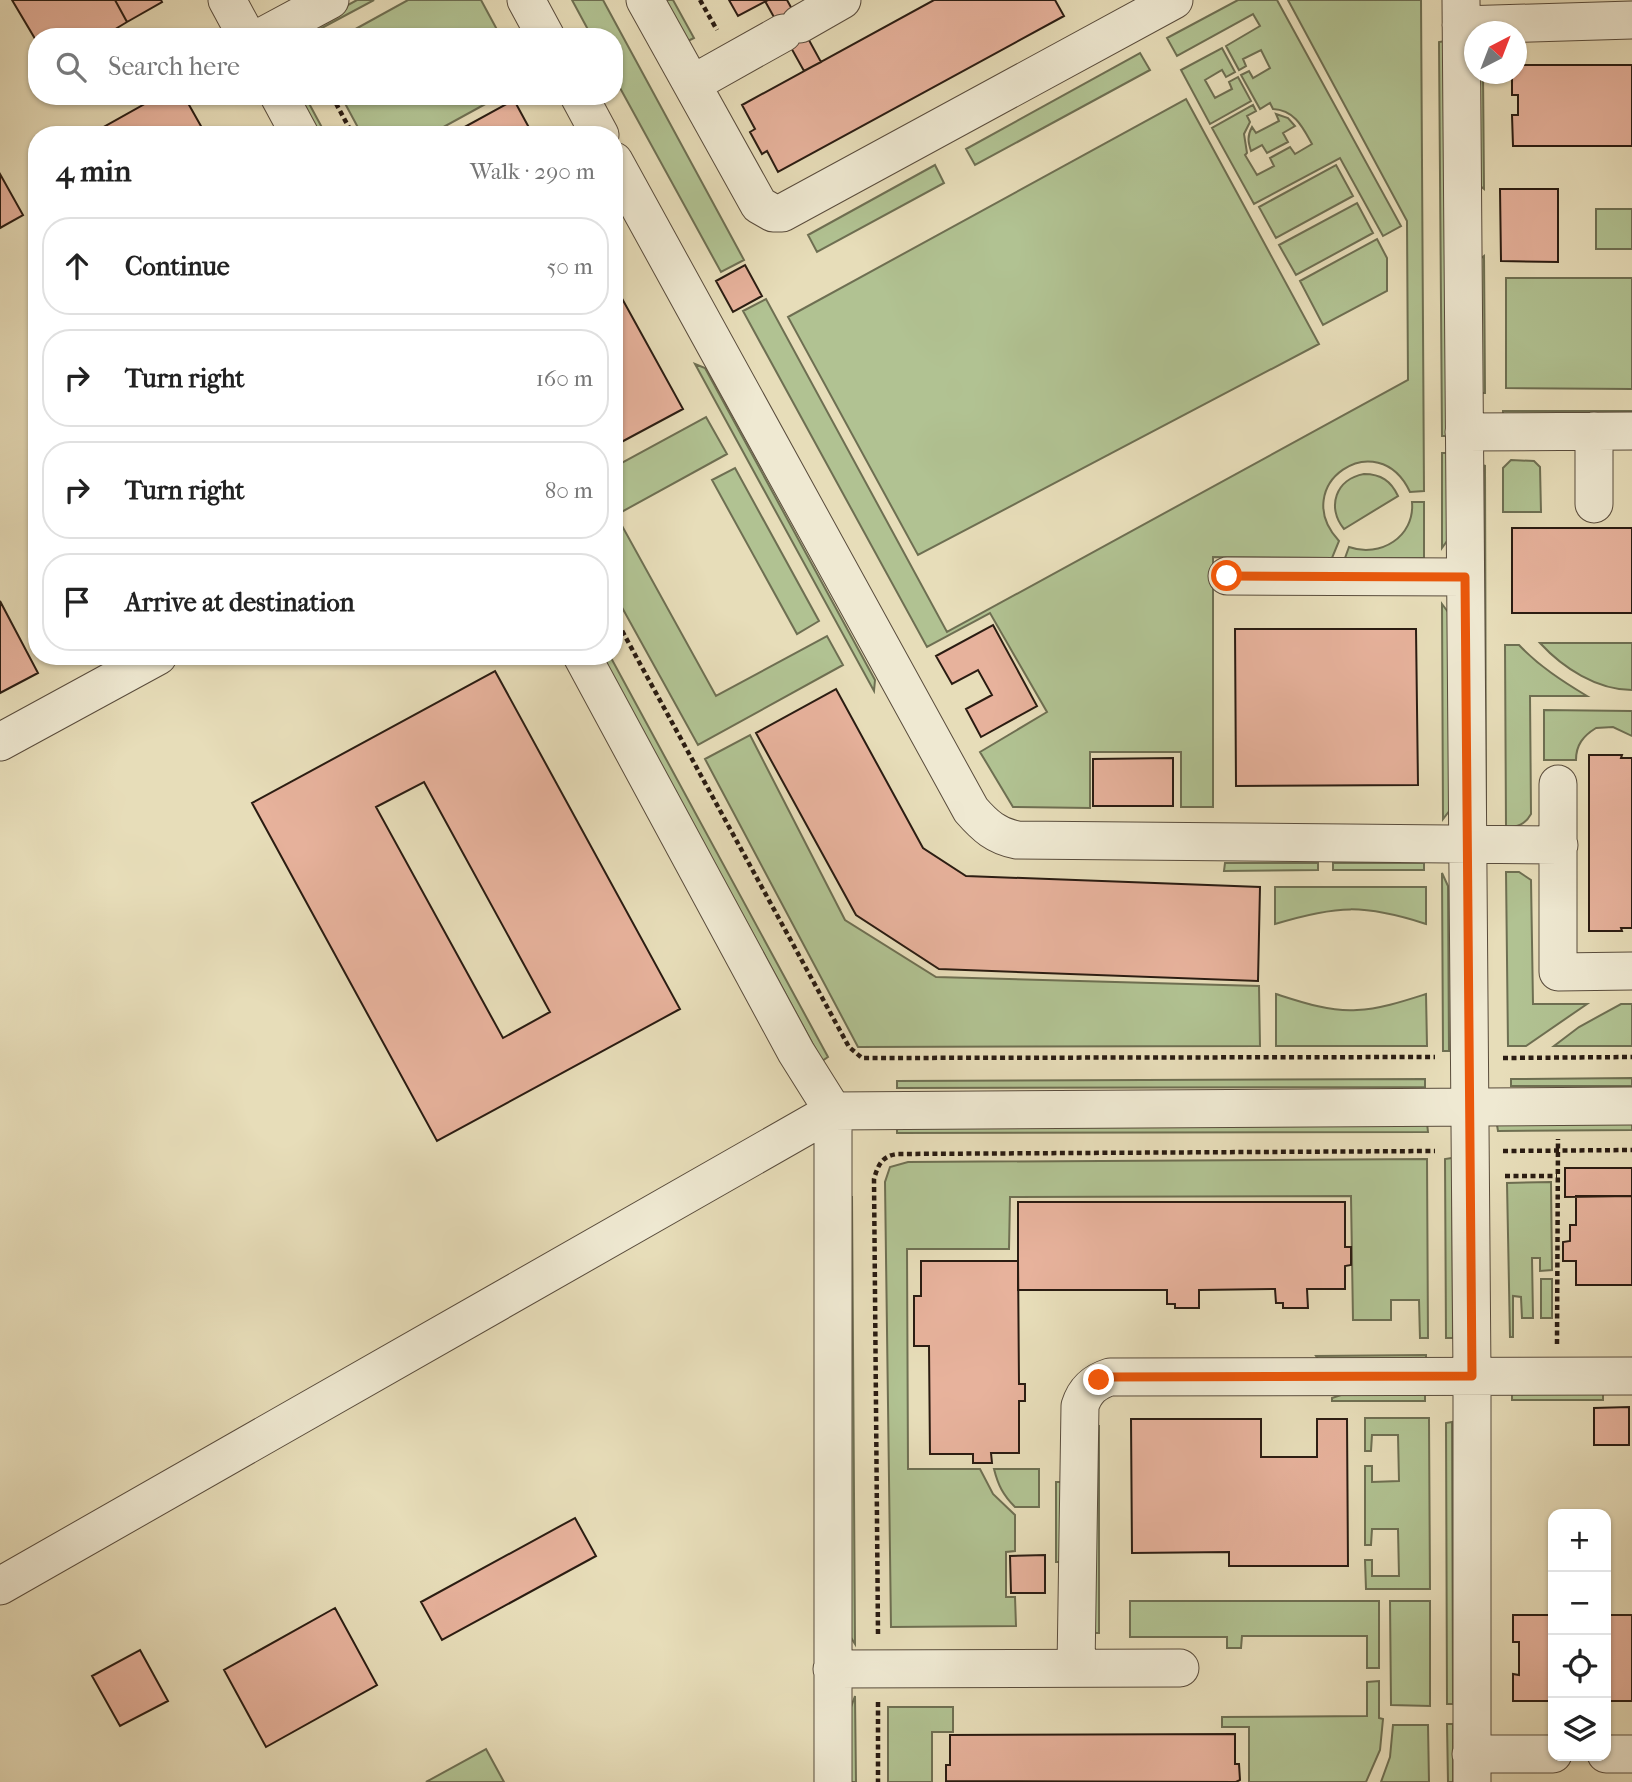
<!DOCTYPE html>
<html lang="en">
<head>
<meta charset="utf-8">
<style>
  body { margin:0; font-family:"IM FELL French Canon",serif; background:#f6f6f6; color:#222 }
  .controls { position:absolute; right:21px; bottom:21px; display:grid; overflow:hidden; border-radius:14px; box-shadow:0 2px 5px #0004 }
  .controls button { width:63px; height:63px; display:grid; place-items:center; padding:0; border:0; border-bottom:2px solid #e0e0e0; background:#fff; color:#222; font:35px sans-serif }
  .compass { position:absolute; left:1464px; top:21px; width:63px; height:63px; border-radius:50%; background:#fff; box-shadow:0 2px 5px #0004; rotate:42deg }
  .stop { position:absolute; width:21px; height:21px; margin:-16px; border:5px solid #ea580c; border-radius:50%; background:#fff }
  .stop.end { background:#ea580c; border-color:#fff; box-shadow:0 2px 7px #0008 }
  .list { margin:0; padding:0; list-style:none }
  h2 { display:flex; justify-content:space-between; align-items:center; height:91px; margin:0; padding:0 28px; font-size:30px }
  h2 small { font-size:23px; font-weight:400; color:#767676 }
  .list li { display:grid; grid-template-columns:46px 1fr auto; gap:21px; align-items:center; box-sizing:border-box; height:98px; margin:0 14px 14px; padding:0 14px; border:2px solid #e0e0e0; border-radius:28px }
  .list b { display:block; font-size:26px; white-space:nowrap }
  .list em { font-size:23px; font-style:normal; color:#767676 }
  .icon { flex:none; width:38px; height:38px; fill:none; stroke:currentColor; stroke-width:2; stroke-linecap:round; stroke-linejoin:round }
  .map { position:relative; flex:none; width:1632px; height:1782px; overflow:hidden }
  .search { position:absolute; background:#fff; box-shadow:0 2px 5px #0004; left:28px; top:28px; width:595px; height:77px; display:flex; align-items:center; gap:18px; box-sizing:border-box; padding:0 24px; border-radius:28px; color:#767676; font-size:26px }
  .panel { position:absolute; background:#fff; box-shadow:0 2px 5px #0004; left:28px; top:126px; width:595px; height:539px; border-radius:28px }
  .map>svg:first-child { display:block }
</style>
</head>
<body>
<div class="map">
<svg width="1632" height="1782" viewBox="0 0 1632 1782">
  <rect width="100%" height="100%" fill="#e7ddb9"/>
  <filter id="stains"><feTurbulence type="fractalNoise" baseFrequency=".00286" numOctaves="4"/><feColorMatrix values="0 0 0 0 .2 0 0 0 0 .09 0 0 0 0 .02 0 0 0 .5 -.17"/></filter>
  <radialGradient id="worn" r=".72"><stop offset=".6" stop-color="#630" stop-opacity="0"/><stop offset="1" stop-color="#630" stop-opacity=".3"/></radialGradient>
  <path fill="#b1c292" stroke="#6e6f52" stroke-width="2" d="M357,0H374L305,37L302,30Z
    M408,0H481L501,37H341Z
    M572,0H603L744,260L721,272L614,77V37H592Z
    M653,0H673L694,38L678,46Z
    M1238,0H1277L1401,226L1383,236L1340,158L1254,204L1212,128L1253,105L1256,111L1247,116L1250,122L1244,134L1247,153L1245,155L1257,175L1274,166L1270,158L1290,147L1295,154L1312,144C1303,128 1295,110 1273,109L1270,103L1260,109L1241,75L1249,71L1253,78L1270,68L1261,50L1243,59L1246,66L1239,70L1226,46L1260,26L1253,14L1177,56L1167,38Z
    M1288,0H1421L1424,491L1410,492C1378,423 1287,485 1339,541L1332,558L1213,557V807H1181V752H1090V808L1013,807L980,752L1047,712L990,613L927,647L743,311L766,299L947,632L1408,380L1407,221Z
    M1446,41L1448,436H1442L1439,42Z
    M1222,48L1235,72L1226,77L1222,70L1205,80L1215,98L1232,89L1229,82L1238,77L1251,101L1210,124L1181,70Z
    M1140,53L1150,70L975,165L966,149Z
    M1476,74H1483L1484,189L1479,185Z
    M297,96H305L326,135H318Z
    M341,96H500L429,135H362Z
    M1186,99L1319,344L918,555L788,317Z
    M1276,114L1288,118L1295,126L1283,133L1288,142L1267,153L1262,145L1251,151C1248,142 1247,136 1252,127L1256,133L1279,121Z
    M935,165L944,183L817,252L808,235Z
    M1336,165L1353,196L1276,238L1259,207Z
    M1357,203L1373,233L1296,275L1279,245Z
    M1596,209H1632V249H1596Z
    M1377,239L1387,258V291L1323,325L1300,281Z
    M1484,256L1485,393H1479L1480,259Z
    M1506,278H1632V389L1506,388Z
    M695,364L705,368L875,680L874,691Z
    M1503,411H1632V415L1503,416Z
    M706,417L727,454L616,515L716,696L827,636L843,665L698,745L614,593V467Z
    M1442,453H1448L1447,541L1442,548Z
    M1511,460L1534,461L1540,467L1541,512H1503V468Z
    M1485,465L1486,820L1484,817L1482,471Z
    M735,468L819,621L797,634L712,480Z
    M1364,474C1381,474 1391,481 1398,496L1344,529C1326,507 1336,479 1364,474Z
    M1412,502H1424V558H1345L1349,547C1380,558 1415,537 1412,502Z
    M1442,604L1448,612L1450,810L1443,819Z
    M1540,643H1632V690C1597,690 1563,668 1540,643Z
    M1505,645H1519C1539,666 1562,681 1587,696H1530L1531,814C1525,825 1517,827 1506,827Z
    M602,656H610L828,1057L822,1061Z
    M1544,710L1632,711V736L1613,727L1596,728C1583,736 1576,745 1576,760H1544Z
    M750,735L845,920L936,977L1259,986L1260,1046L858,1047L705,759Z
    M1225,863H1318V870L1224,871Z
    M1333,863H1424V870H1333Z
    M1506,872H1519L1531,880L1533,1004H1587L1526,1046H1508Z
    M1442,873L1448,886L1449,1051H1443Z
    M1275,887H1426V924C1364,904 1337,905 1275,924Z
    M1276,994C1301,1002 1330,1012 1357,1010C1380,1009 1404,1001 1426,994L1427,1046H1276Z
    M1621,1004H1632V1046H1554L1579,1027Z
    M1632,1078V1086H1511V1079Z
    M1425,1079V1087L897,1088V1081Z
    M1632,1122V1130L1498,1131L1497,1125L1504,1123Z
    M1427,1123L1428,1132L897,1133V1125Z
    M1452,1158L1453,1338H1446L1445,1159Z
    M1427,1159L1428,1338H1420L1419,1300H1391V1320H1353L1351,1196L1010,1197L1009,1249H907L908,1469H980L993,1494L1015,1515V1551L1006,1552V1597H1015L1016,1626L891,1627L885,1182L890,1167L908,1162Z
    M1551,1182L1552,1270L1540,1271V1258H1532L1533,1318H1522L1521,1297L1513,1296V1337H1510L1507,1183Z
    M845,1197H852L855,1644L850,1636Z
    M1541,1279H1552V1318H1541Z
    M1426,1355V1362L1318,1359L1316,1356Z
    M1512,1392H1603V1400H1512Z
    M1344,1394H1425V1401H1332V1398Z
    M1365,1418H1429L1430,1589H1366L1365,1560H1372V1576H1399L1398,1529H1372L1371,1545H1365V1466H1372V1482L1399,1481L1398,1435H1372L1371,1451H1365Z
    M1452,1422L1453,1704H1447L1446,1423Z
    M1093,1426H1099V1633H1093Z
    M994,1469H1039V1507H1015C1003,1495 998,1485 994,1469Z
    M1056,1482H1062V1562H1056Z
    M1130,1601H1379V1668H1367V1636H1242L1241,1648H1227V1637H1130Z
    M1390,1601H1430V1706L1391,1705Z
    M1379,1681V1718L1383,1719L1380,1750L1366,1782H1249V1727H1222V1717L1367,1716V1682Z
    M855,1696L856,1782H849L850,1710Z
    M888,1707H953V1732H932V1782H888Z
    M1447,1724H1453V1782H1448Z
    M1393,1725H1428L1429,1782H1381L1390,1757Z
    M486,1749L504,1782H426Z"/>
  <path fill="#e7b29c" stroke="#2a1c12" stroke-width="2" fill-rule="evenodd" d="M12,0H115L127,22L102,37H37V42Z
    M115,0H161L162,2L127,22Z
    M729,0H768L738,16Z
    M768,0H787L821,62L804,71L765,1Z
    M934,0H1055L1064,16L778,172L767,151L762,154L750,132L755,129L742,105Z
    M1516,65H1632V146H1513L1512,115H1518V95H1512V74H1516Z
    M159,96H184L206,135H106L102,128Z
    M514,100L533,135H450Z
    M0,174L23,215L0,228Z
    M1500,189H1558V262L1501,261Z
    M745,265L762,296L733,312L716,281Z
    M614,284L683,409L614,446Z
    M1512,528H1632V613H1512Z
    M0,601L38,673L0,693Z
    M993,625L1037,706L981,737L966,709L992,695L978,670L952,684L936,656Z
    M1235,629H1416L1418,785L1236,786Z
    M495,671L680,1009L437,1141L252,803ZM424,782L550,1012L503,1038L376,807Z
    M836,689L923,848L966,876L1260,887L1258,981L939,969L856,915L756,733Z
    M1589,755H1622L1621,758H1632V928H1621L1622,931H1589Z
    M1173,758V806H1093V759Z
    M1565,1168H1632V1196L1565,1197Z
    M1576,1196H1632V1285H1576V1261H1563V1242L1570,1241V1225H1576Z
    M1018,1202H1345V1247H1351V1265L1345,1266V1289H1307L1308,1308H1283V1303H1276L1275,1289L1199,1290V1308H1175V1304H1167V1290H1018Z
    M921,1261H1018L1019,1384H1025V1401H1019V1453H991L992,1463H973V1454H930L929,1346H914V1296H921Z
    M1629,1407V1445H1594V1408Z
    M1131,1419H1261V1457H1317V1419H1347L1348,1566H1229V1552L1132,1553Z
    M575,1518L596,1556L442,1640L421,1602Z
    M1045,1555V1593H1011L1010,1556Z
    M335,1608L377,1685L266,1747L224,1670Z
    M1513,1615H1553V1701H1513V1674L1519,1675V1642H1513Z
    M1606,1615H1632V1701H1606Z
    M140,1650L168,1701L120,1726L92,1676Z
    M1235,1734V1764H1239L1240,1780L1236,1782L946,1781V1765H950V1735Z"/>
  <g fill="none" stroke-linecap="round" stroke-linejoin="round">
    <defs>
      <path id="street" d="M227,0L247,37
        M526,0L546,37
        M645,0L759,205L773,213H782L1174,0
        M1461,0L1472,1376V1782
        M800,24L842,0
        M1461,25L1632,20
        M261,37L330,0
        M692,84L783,33
        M279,96L300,135
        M579,96L600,135
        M614,161L971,810C985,826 996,836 1017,840L1559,845
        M1594,431V504
        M1464,432L1632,431
        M1227,576L1465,577
        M582,656L796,1052L833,1111V1782
        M0,742L158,656
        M1558,784V972L1632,971
        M0,1586L833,1111L1632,1106
        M1076,1668L1080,1406C1085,1390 1094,1382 1110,1377L1632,1376
        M832,1669L1180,1668
        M1471,1754H1553
        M1606,1754H1632"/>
    </defs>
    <use href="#street" stroke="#594c3c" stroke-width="39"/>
    <path stroke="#2a1c12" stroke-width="4.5" stroke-dasharray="5 3.5" stroke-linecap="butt" d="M700,0L717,30
      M332,96L353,135
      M614,616L849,1047L862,1058L1435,1057
      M1503,1058L1632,1057
      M1503,1151L1632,1150
      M1505,1176H1557
      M1557,1344L1558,1139
      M878,1634L874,1179C878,1165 882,1156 897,1154L1435,1151
      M878,1702V1782"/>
    <use href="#street" stroke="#efe9d2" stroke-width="37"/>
  </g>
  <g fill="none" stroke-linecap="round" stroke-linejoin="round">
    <path stroke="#ea580c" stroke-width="9" d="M1099,1380L1110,1377L1472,1376L1465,577L1227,576"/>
  </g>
  <rect width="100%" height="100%" filter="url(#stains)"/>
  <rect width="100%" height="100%" fill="url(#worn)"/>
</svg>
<div class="controls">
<button>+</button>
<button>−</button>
<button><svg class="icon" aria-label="locate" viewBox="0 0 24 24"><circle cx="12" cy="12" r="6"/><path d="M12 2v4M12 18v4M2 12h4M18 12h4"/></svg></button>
<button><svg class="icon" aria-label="layers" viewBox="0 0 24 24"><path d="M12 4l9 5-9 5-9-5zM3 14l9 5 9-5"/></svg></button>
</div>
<svg class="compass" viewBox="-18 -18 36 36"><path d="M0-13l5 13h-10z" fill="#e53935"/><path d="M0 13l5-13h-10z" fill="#767676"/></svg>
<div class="stop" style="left:1227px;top:576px"></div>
<div class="stop end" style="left:1099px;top:1380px"></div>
<div class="search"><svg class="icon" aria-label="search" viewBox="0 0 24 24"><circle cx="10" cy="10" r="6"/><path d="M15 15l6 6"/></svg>Search here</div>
<section class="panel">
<h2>4 min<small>Walk · 290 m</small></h2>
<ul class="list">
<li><svg class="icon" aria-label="ahead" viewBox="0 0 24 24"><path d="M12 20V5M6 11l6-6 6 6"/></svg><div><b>Continue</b></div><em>50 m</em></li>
<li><svg class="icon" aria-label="right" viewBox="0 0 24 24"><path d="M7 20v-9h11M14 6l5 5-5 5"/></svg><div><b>Turn right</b></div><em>160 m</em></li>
<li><svg class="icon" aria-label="right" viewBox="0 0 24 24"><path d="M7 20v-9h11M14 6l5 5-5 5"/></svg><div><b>Turn right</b></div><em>80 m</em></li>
<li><svg class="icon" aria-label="arrive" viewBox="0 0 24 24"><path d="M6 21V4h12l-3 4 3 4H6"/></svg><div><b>Arrive at destination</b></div></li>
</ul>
</section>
</div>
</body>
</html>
